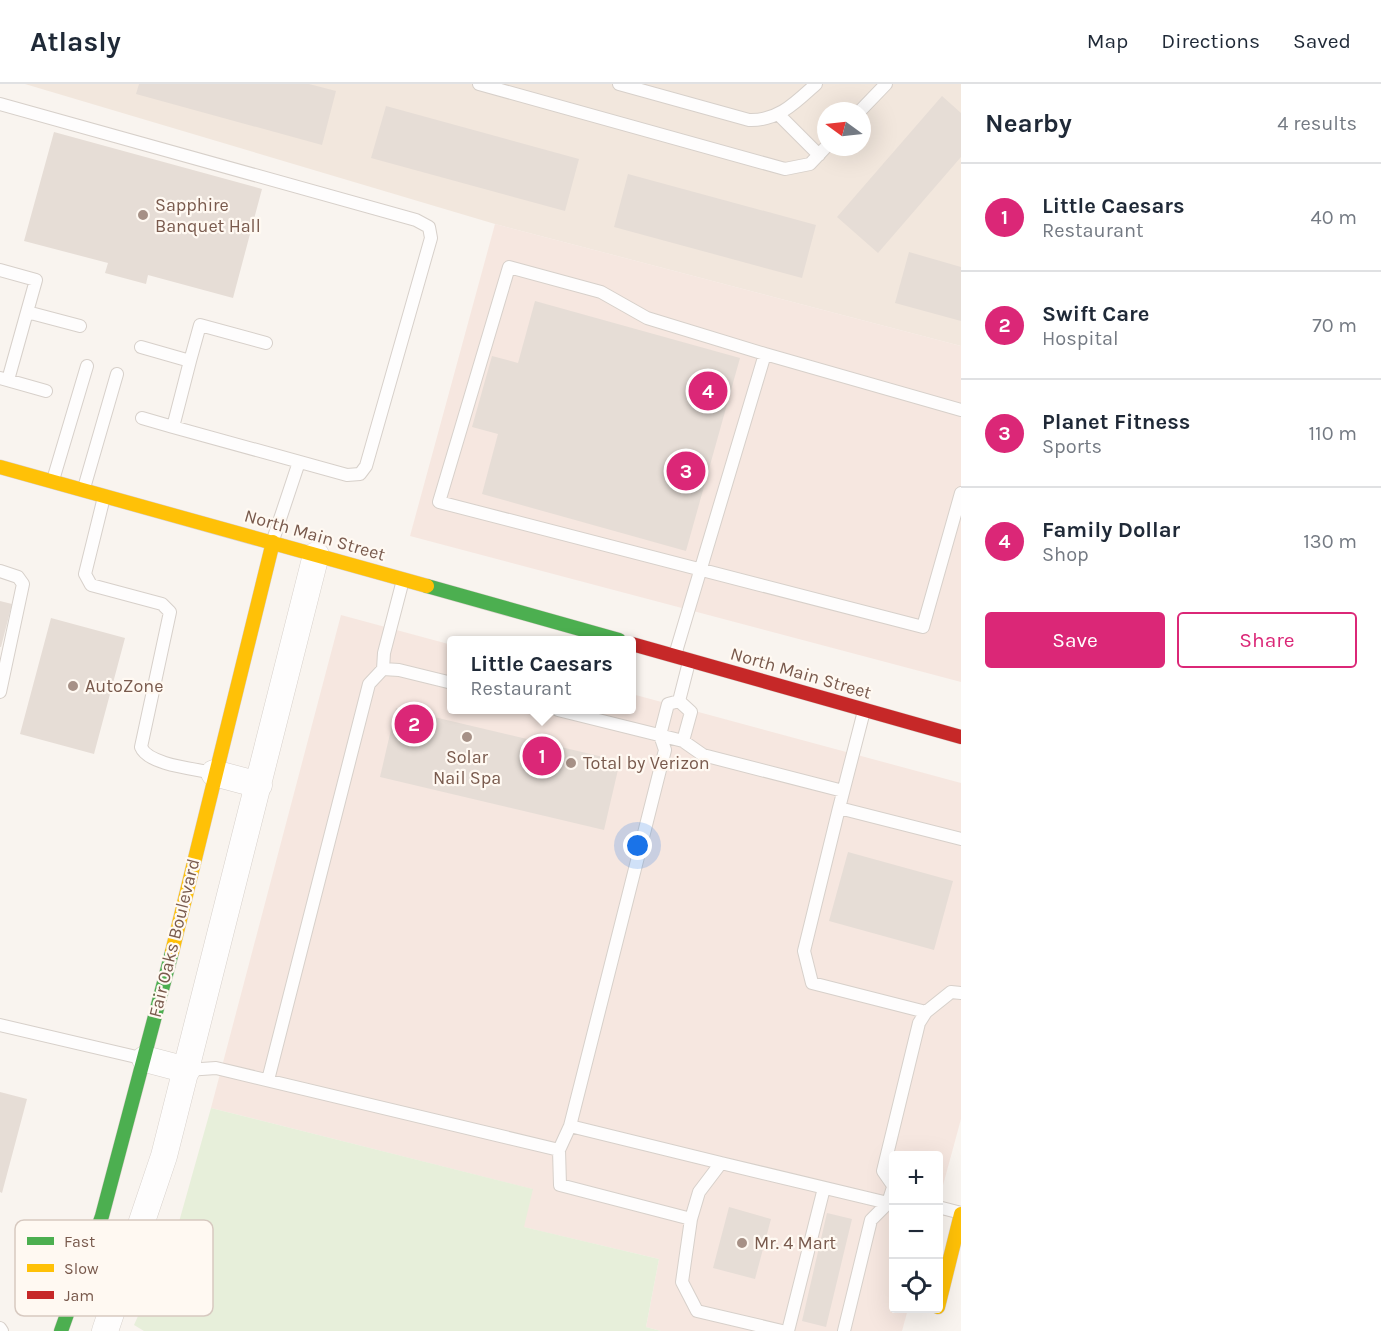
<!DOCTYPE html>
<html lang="en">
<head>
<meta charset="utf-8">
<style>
  body { margin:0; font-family:Karla,sans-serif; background:#f6f6f7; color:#1f2937 }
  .controls { position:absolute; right:18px; bottom:18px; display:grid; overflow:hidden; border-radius:6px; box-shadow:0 6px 24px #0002 }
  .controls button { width:54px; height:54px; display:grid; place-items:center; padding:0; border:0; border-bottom:2px solid #e0e1e3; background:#fff; color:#1f2937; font:30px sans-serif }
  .compass { position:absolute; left:817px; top:18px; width:54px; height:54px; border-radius:50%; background:#fff; box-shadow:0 6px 24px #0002; rotate:285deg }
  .you { position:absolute; left:638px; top:762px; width:21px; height:21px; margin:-15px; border:4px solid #fff; border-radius:50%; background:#1a73e8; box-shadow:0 0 0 9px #1a73e833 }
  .badge { display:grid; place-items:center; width:39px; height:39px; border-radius:50%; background:#db2777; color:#fff; font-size:20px; font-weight:700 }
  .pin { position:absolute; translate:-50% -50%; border:3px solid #fff; box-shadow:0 2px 6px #0006 }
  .popup { position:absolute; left:447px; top:552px; width:189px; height:78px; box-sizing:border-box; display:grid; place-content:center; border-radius:6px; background:#fff; filter:drop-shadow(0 2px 4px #0005); font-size:20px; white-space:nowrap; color:#747a83 }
  .popup b { font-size:22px; color:#1f2937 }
  .popup::after { content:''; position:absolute; left:50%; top:100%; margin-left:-12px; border:12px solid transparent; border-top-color:#fff }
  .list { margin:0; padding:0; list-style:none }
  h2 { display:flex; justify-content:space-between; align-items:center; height:78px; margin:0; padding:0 24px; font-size:26px }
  h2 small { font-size:20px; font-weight:400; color:#747a83 }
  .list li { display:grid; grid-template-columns:39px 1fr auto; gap:18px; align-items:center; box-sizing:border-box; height:108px; padding:0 24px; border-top:2px solid #e0e1e3 }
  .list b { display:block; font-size:22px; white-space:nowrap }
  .list p { margin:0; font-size:20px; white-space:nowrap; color:#747a83 }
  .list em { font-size:20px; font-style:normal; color:#747a83 }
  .actions { display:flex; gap:12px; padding:18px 24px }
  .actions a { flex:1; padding:14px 0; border:2px solid #db2777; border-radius:6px; text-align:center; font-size:21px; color:#db2777 }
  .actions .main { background:#db2777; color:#fff }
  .icon { flex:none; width:33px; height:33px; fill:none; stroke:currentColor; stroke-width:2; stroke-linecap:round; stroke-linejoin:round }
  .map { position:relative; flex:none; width:961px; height:1247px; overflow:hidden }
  header { display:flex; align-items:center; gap:36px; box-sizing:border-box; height:84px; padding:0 30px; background:#fff; border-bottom:2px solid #e0e1e3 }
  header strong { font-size:28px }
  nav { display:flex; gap:33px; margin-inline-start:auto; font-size:21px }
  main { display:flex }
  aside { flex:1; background:#fff }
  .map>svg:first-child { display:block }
</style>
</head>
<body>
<header>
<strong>Atlasly</strong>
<nav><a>Map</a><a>Directions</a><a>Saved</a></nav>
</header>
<main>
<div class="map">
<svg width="961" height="1247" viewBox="0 0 961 1247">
  <rect width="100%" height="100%" fill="#f9f4ef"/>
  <path fill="#f2e7dd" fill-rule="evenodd" d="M25,0H961V262L495,140ZM826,27H862V63H826Z"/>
  <path fill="#f6e7e0" d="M495,140L961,262V598L410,452Z
    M341,531L452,561V626H632V610L961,699V1035L939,1116L938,1072H894V1224L908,1225L902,1247H661L646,1243L659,1175L523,1143L532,1105L211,1024Z"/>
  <path fill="#e7efda" d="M211,1024L533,1105L524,1143L659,1175L646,1243L661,1247H144L134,1241L177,1145Z"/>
  <path fill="#e6ddd6" d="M139,0H309L336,7L322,61L136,10Z
    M942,12L961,29V73L878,169L837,133Z
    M386,22L579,75L565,127L371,74Z
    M54,48L262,105L233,214L148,191L146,200L105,189L108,179L24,157Z
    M628,90L816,141L802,194L614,143Z
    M909,168L961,183V237L895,219Z
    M535,217L740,274L686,467L482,410L498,350L472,343L492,272L518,279Z
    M0,517L12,520L1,563H0Z
    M51,534L125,554L94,670L20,650Z
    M396,624L620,677L604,746L380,693Z
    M848,768L953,797L934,866L829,837Z
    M0,1008L27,1015L2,1109L0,1108Z
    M729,1123L771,1135L755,1195L713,1184Z
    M827,1129L852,1135L826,1243L802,1237Z"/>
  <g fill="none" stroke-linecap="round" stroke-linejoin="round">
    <defs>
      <path id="lane" d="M479,0L785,85L810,80L826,63
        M619,0L749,36C778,37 795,19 816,0
        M0,20L416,136L429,143L431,154L366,382L360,390L347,391L173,343L190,277L141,263
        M860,27L886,0
        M779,31L819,71
        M0,186L36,196L27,228
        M765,270L647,234L601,208L509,183L439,418L923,543L961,409
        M190,277L200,241L266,259
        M0,294L46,307
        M8,296L27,228L80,242
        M142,334L173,343
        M53,396L87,282
        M84,404L117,290
        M104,413L85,490L91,501L162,520L170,528L141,663C148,681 196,685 214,689
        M273,456L299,378
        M0,487L18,493L23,500L0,608
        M675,571L765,270L961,326
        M383,585L384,569L403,496
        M679,617L668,620L660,651L665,666L570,1042L721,1079
        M679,617L691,628L683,657
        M679,617L689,578
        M558,626L683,657L703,671L843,707
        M864,627L839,724L961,755
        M839,724L804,867L812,899L926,928
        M0,941L145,975
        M187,986L216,984L559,1066L560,1101L691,1135L682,1198L697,1227L782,1247
        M268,996L369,600L383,585L399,586L452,599
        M559,1066L570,1042
        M894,1103L883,1087L919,939L926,928L951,908L961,909
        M938,1123L961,1129
        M691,1135L699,1108L721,1079L888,1119L893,1103
        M0,1244L2,1247
        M788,1247L824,1104
        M844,1247L871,1136L888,1119L892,1121"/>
      <path id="street" d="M214,689L259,701
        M145,975L187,986
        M105,1247L164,1072L316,471"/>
      <path id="fast" d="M427,502L619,556
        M61,1247L102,1132L172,868"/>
      <path id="slow" d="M0,383L427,502
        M172,868L273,458
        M938,1223L961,1130"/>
      <path id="jam" d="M632,560L961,653"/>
    </defs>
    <use href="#lane" stroke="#d7d0ca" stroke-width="14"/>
    <use href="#street" stroke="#d7d0ca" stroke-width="27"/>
    <use href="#fast" stroke="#d9d0cb" stroke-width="15"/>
    <use href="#slow" stroke="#d9d0cb" stroke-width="15"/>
    <use href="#jam" stroke="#d9d0cb" stroke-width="15"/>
    <use href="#lane" stroke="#fefdfd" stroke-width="12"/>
    <use href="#street" stroke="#fefdfd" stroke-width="26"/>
    <use href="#fast" stroke="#4caf50" stroke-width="14"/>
    <use href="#slow" stroke="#ffc107" stroke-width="14"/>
    <use href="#jam" stroke="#c62828" stroke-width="14"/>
  </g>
  <g fill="#a69086" stroke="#fff9f2" stroke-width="2">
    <circle cx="143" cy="131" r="6"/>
    <circle cx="73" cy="602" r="6"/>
    <circle cx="467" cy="653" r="6"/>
    <circle cx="571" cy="679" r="6"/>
    <circle cx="742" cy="1159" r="6"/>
  </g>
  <g text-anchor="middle" stroke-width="4.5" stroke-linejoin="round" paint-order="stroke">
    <g font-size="18" fill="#795a4d" stroke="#fff9f2" text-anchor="start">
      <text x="155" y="127">Sapphire<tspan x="155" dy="21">Banquet Hall</tspan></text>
      <text x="85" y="608">AutoZone</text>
      <text x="467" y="679" text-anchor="middle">Solar<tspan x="467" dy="21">Nail Spa</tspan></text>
      <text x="583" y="685">Total by Verizon</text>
      <text x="754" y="1165">Mr. 4 Mart</text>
    </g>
    <g font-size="18" fill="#795a4d" stroke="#fff9f2">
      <text transform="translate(315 451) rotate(16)" y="6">North Main Street</text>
      <text transform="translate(801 589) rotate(16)" y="6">North Main Street</text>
      <text transform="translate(174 854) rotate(-76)" y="6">Fair Oaks Boulevard</text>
    </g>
  </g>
  <rect x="15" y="1136" width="198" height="96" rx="9" fill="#fff9f2" stroke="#d7c9c0" stroke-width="1.5"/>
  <rect x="27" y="1153" width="27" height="8" fill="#4caf50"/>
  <rect x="27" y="1180" width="27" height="8" fill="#ffc107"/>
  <rect x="27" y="1207" width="27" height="8" fill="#c62828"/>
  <g font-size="16" fill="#795a4d">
    <text x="64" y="1163">Fast</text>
    <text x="64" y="1190">Slow</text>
    <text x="64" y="1217">Jam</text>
  </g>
</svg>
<div class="controls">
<button>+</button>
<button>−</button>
<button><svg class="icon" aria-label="locate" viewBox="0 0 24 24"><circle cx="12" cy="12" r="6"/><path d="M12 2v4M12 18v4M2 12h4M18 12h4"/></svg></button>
</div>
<svg class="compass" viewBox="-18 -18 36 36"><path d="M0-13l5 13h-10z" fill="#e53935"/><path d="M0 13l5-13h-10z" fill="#747a83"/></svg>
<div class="you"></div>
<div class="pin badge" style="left:542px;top:672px">1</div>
<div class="popup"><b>Little Caesars</b>Restaurant</div>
<div class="pin badge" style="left:414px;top:640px">2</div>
<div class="pin badge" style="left:686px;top:387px">3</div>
<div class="pin badge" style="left:708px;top:307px">4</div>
</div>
<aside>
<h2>Nearby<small>4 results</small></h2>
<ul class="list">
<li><span class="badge">1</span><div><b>Little Caesars</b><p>Restaurant</p></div><em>40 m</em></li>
<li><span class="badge">2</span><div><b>Swift Care</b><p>Hospital</p></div><em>70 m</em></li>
<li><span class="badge">3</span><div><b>Planet Fitness</b><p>Sports</p></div><em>110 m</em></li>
<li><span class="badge">4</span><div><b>Family Dollar</b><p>Shop</p></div><em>130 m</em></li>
</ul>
<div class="actions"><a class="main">Save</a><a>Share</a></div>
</aside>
</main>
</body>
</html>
